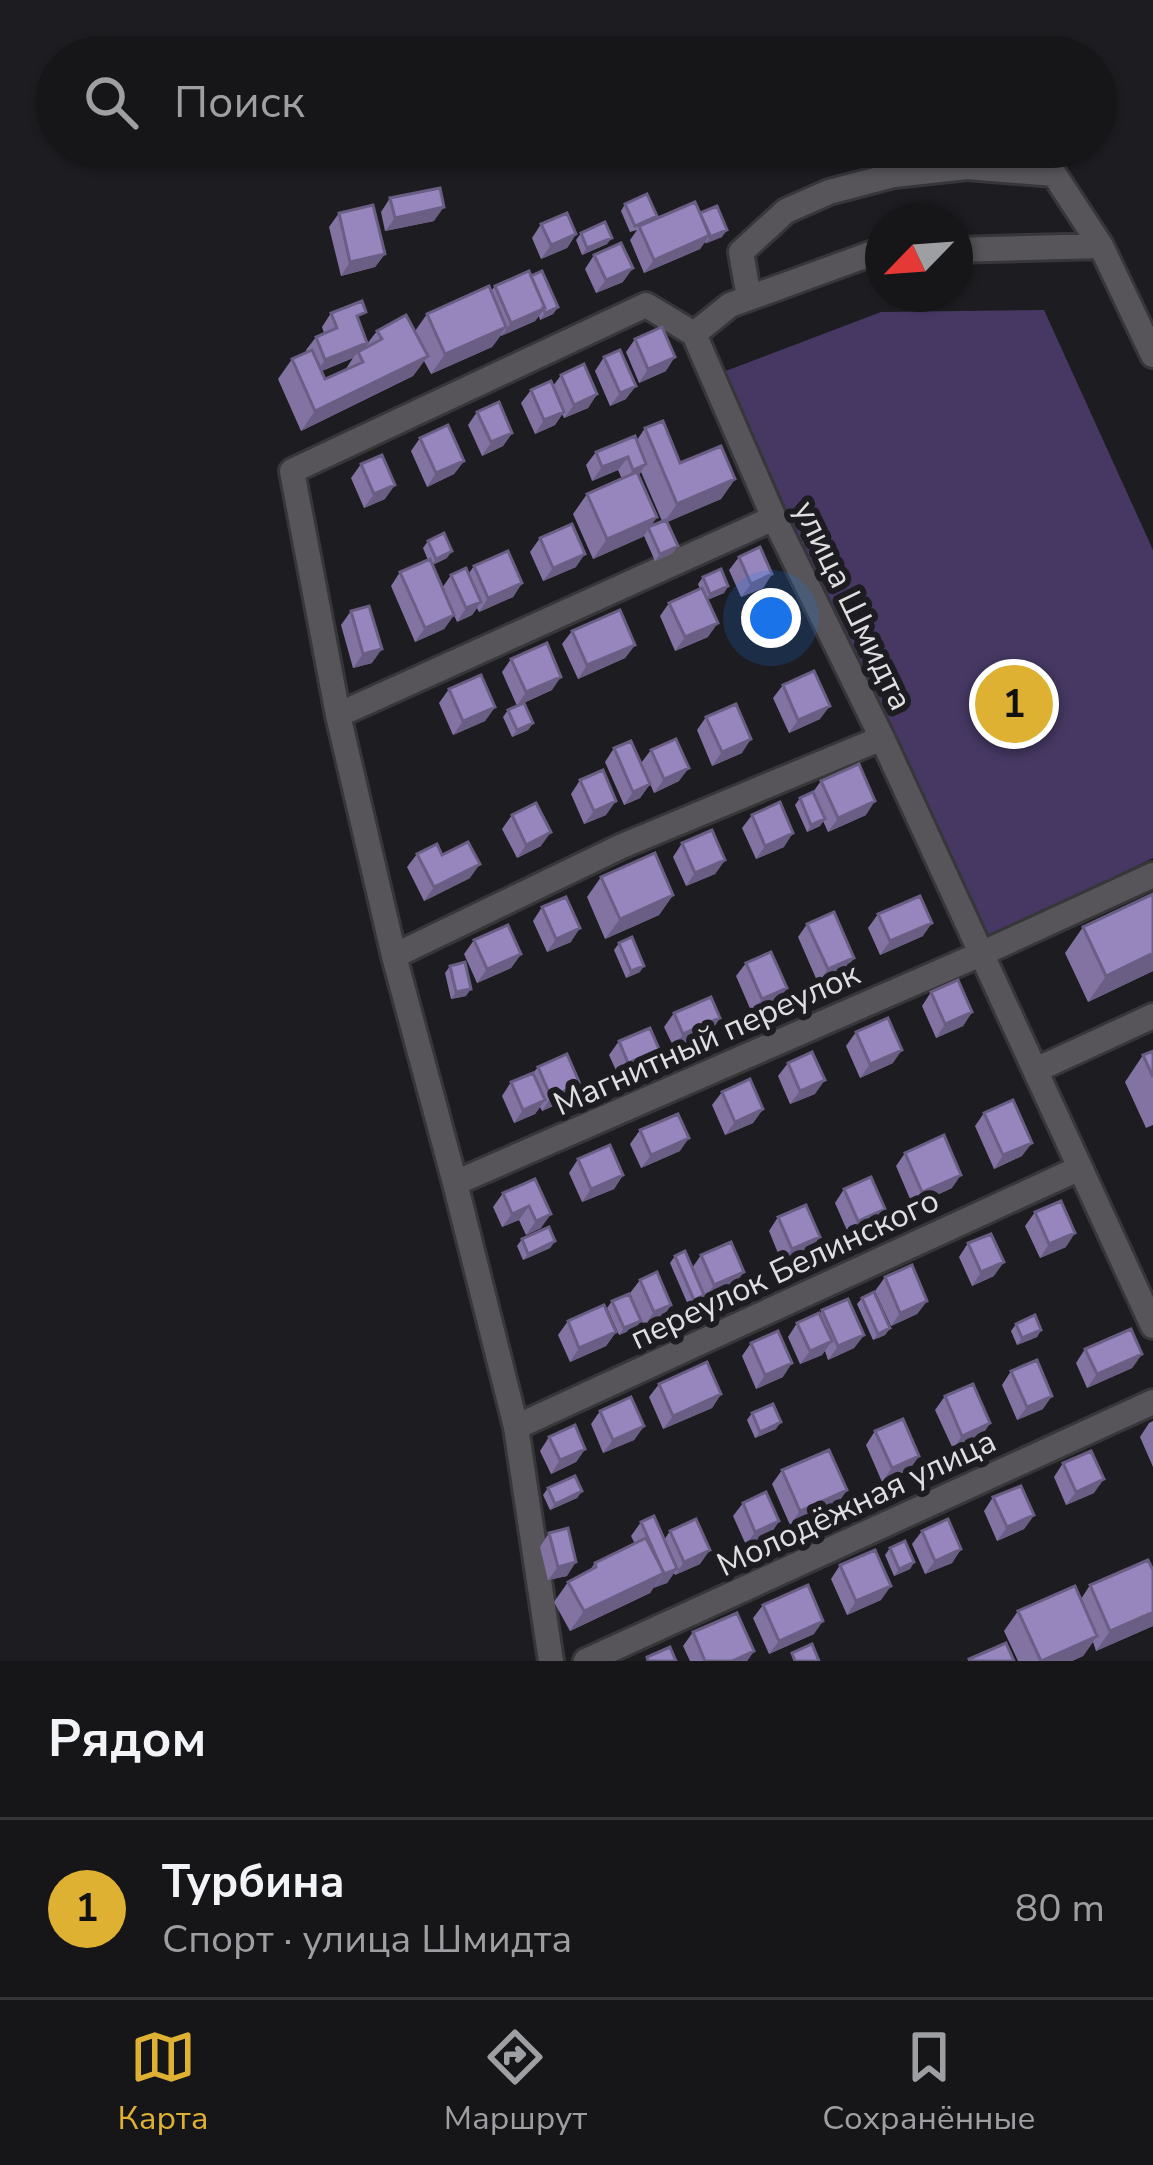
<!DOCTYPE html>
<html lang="ru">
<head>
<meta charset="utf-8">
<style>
  body { margin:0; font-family:"Nunito Sans",sans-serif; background:#232225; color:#f1f3f6 }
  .compass { position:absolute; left:865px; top:204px; width:108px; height:108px; border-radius:50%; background:#161518; box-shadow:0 3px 9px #0004; rotate:245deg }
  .you { position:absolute; left:771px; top:618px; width:42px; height:42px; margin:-30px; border:9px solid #fff; border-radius:50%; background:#1a73e8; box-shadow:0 0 0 18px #1a73e833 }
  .badge { display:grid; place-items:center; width:78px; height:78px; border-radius:50%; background:#deb133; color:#111; font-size:39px; font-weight:700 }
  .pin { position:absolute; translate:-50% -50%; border:6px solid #fff; box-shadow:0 3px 12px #0006 }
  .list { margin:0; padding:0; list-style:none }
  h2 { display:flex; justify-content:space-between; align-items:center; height:156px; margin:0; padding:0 48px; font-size:51px }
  h2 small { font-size:39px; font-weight:400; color:#9e9fa2 }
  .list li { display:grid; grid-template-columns:78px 1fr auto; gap:36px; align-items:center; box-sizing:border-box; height:180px; padding:0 48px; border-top:3px solid #353437 }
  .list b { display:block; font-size:45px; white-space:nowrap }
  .list p { margin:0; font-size:39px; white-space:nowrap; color:#9e9fa2 }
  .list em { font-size:39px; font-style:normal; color:#9e9fa2 }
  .icon { flex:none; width:66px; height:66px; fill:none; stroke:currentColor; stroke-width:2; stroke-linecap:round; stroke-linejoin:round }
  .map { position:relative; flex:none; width:1153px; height:1661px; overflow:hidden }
  .search { position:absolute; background:#161518; box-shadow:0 3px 9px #0004; left:36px; right:36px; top:36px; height:132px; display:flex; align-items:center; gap:30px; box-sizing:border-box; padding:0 42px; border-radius:66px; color:#9e9fa2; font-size:45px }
  .sheet { height:336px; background:#161518 }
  nav { display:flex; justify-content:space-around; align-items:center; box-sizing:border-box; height:168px; border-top:3px solid #353437; background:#161518; font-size:33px; color:#9e9fa2 }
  nav a { display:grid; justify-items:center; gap:6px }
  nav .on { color:#deb133 }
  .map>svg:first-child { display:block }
</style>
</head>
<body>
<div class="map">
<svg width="1153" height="1661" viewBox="0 0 1153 1661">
  <rect width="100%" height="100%" fill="#1d1c20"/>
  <path fill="#463863" d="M1044,310L1153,550V858L983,940L723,372L881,312Z"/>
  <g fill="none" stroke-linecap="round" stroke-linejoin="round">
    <defs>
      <path id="minor" d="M955,250L1101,246L1153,355
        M749,298L741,252L786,211L829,192L894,175L967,167L1054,174L1101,246
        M694,334L730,305L873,253L883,252
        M338,715L774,518
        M394,956L622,846L882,738
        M1036,1070L1153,1016
        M455,1183L983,953L1153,875
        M516,1427L1080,1168
        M551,1661L516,1427L455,1183L394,956L338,715L292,471L646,305L694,334L774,518L882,738L1153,1326
        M586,1661L1153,1402"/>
    </defs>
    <use href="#minor" stroke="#373639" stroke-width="30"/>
    <use href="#minor" stroke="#57555a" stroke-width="24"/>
  </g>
  <path fill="#8273a3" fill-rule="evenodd" d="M390,198L434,221L385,231L381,212Z
    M625,204L657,216L654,219L700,213L722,237L704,243L700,249L644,273L630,240L637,230L630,232L621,211Z
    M339,213L385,254L375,267L341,276L329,227Z
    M541,224L576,234L567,248L541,259L532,238Z
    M581,233L607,244L582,255L576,240Z
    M594,255L623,282L596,293L585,269Z
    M531,276L558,307L553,314L540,320L539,316L535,321L501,336V335L492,347L431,374L424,361L413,376L301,431L278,379L292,359L307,353L306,350L316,337L324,333L322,327L331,313L359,322L367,343L363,349L377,331H415L427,314L491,291L495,286ZM353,358L345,370L325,379L322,371Z
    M635,339L666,371L639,383L626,352Z
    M604,357L626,399L610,406L595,371Z
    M561,375L597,394L588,408L564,418L562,414L555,425L535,434L521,403L531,390L553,386Z
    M477,412L512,433L503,446L482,456L468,425Z
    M645,428L680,463L735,479L721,499L667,522L673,553L655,561L644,536L593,559L573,514L587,494L622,479L618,470L592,481L586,465L596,452L637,440ZM641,472L662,521L650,527L657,517L638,476Z
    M420,438L464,461L454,474L427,487L411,451Z
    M361,464L385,499L364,508L351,478Z
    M540,538L576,567L543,581L530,552Z
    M428,541L447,558L432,565L442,588L451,575L469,573L474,566L522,583L513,597L479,612L477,608L472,615L457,622L454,615L444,629L415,642L391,586L400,572L428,560L423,548Z
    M739,557L772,574L763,588L741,597L729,570Z
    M703,577L728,586L724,593L707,600L708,637L675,651L660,616L669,603L700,589L698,584Z
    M351,611L372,663L353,668L341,625Z
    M572,631L635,645L625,658L578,679L562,644Z
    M511,659L552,690L517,706L502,672Z
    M783,685L820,719L789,733L773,698Z
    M449,689L495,707L485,721L453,735L439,703Z
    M508,710L533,723L528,730L512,737L503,717Z
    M706,717L742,753L712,766L697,730Z
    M614,748L650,784L640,798L624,805L605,762Z
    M651,750L679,781L654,793L641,763Z
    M580,780L606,815L584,824L571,794Z
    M821,781L866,815L828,832L823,821L820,826L807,832L795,805L800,798L813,792Z
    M512,815L541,846L517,858L502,829Z
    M752,815L784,847L756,859L742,828Z
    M682,843L725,860L715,874L686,886L673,857Z
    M417,854L442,855L470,878L424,901L407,867Z
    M601,877L673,895L659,915L605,939L587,897Z
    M542,907L571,942L547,952L533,921Z
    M878,914L923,936L880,955L868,928Z
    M807,924L845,971L818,983L798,937Z
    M1083,927L1153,971L1088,1002L1065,953Z
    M474,940L521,954L511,968L477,983L464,954Z
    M619,943L640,972L626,978L614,950Z
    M746,963L778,1002L752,1013L736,976Z
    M450,966L466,996L451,999L445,973Z
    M931,992L972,1012L963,1026L936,1038L922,1006Z
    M674,1013L711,1032L674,1048L664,1027Z
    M856,1032L893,1063L860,1078L846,1046Z
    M619,1041L650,1063L619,1077L609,1055Z
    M1153,1051V1125L1146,1128L1125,1082L1143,1055Z
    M788,1063L815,1094L790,1104L778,1076Z
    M538,1067L580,1084L571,1098L542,1111L540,1107L535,1114L514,1123L502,1096L511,1082L533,1073Z
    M722,1092L763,1109L753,1123L725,1135L712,1105Z
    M984,1113L1022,1156L994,1169L975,1126Z
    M640,1130L680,1151L641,1168L630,1144Z
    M905,1153L952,1188L913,1206L896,1166Z
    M578,1159L623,1175L614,1189L582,1202L569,1173Z
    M535,1179L541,1228L526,1235L519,1220L502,1227L493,1207L503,1193Z
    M844,1189L885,1209L876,1223L849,1235L835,1203Z
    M1035,1212L1066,1247L1040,1258L1025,1226Z
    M778,1217L810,1250L782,1263L769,1231Z
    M522,1239L555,1241L550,1248L523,1260L517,1246Z
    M968,1243L994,1276L972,1286L959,1257Z
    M701,1255L734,1285L705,1298L704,1296L699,1302L689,1307L670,1263L675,1256L692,1268Z
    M885,1277L927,1301L917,1314L891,1326L875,1291Z
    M640,1280L671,1305L662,1318L644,1326L630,1293Z
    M862,1298L890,1328L885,1335L873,1340L857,1304Z
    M612,1301L636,1328L619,1335L607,1308Z
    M822,1310L864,1335L854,1348L828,1360L825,1351L822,1355L800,1364L788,1337L797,1323L820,1314Z
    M568,1321L616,1332L606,1346L570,1362L558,1335Z
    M1016,1324L1041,1330L1037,1337L1017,1345L1011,1331Z
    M751,1343L783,1377L756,1389L742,1356Z
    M1085,1349L1142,1354L1132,1368L1087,1388L1076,1363Z
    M1011,1371L1043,1409L1017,1420L1002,1385Z
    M659,1384L721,1394L712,1408L663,1429L649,1397Z
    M945,1396L990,1423L981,1437L953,1449L935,1410Z
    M600,1411L644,1426L634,1440L603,1453L591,1424Z
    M752,1413L776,1429L755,1438L747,1420Z
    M1153,1421V1467L1140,1437L1149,1423Z
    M875,1431L919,1456L909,1470L882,1482L866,1445Z
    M549,1437L585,1449L576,1462L551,1474L540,1451Z
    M1063,1463L1094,1493L1066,1505L1054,1477Z
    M782,1470L847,1490L837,1504L790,1525L772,1484Z
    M548,1488L582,1491L577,1498L550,1510L543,1495Z
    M993,1497L1034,1515L1024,1529L997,1541L984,1511Z
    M743,1503L779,1521L770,1535L746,1545L733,1516Z
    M641,1522L664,1540L670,1531L700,1564L675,1575L674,1573L667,1583L654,1587L650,1593L570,1631L554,1602L568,1582L590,1570L595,1563L635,1544L631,1536Z
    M922,1531L961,1549L952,1563L925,1574L912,1544Z
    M549,1533L567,1576L548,1580L540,1547Z
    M890,1548L914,1562L910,1569L894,1576L885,1555Z
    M840,1565L881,1600L847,1615L831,1579Z
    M1090,1585L1153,1626L1096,1651L1093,1642L1083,1656L1072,1661H1018L1004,1631L1018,1611L1081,1599Z
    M763,1605L814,1634L769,1654L753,1618Z
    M693,1632L754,1651L747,1661H690L683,1646Z"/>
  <path fill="#6a5e85" d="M444,207L434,221L385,231L395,218Z
    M727,230L722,237L705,244L710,237Z
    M576,234L567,248L541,259L551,245Z
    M710,235L700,249L644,273L654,260Z
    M612,238L607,244L582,255L587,248Z
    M385,254L375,267L341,276L350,262Z
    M633,268L623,282L596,293L606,280Z
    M558,307L553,314L540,320L545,313Z
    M545,308L535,321L501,336L511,323Z
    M506,327L492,347L431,374L445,354Z
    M367,343L359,354L358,352L353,358L316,373L325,360Z
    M428,356L413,376L301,431L315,411Z
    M675,357L666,371L639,383L648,369Z
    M636,386L626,399L610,406L620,393Z
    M597,394L588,408L564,418L574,405Z
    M564,412L555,425L535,434L544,420Z
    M512,433L503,446L482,456L491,442Z
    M628,457L618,470L592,481L602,467Z
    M464,461L454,474L427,487L436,473Z
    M646,464L637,478L623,483L633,470Z
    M735,479L721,499L663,524L677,504Z
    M395,485L385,499L364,508L374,494Z
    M657,517L643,537L593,559L607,539Z
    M678,546L673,553L655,561L660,554Z
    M452,551L447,558L431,566L436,559Z
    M585,554L576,567L543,581L553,568Z
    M772,574L763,588L741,597L751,584Z
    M522,583L513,597L479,612L488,598Z
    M728,586L724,593L705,601L710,594Z
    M481,602L472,615L457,622L466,608Z
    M454,615L444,629L415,642L425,628Z
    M718,623L708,637L675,651L685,637Z
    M635,645L625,658L578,679L587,665Z
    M382,649L372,663L353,668L363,654Z
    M561,677L552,690L517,706L526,692Z
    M830,706L820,719L789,733L798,720Z
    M495,707L485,721L453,735L463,721Z
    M533,723L528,730L512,737L517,730Z
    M751,739L742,753L712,766L722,752Z
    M689,768L679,781L654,793L664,779Z
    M650,784L640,798L624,805L633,792Z
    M616,801L606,815L584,824L594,811Z
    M875,801L866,815L828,832L838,818Z
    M825,819L820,826L807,832L811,825Z
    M551,832L541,846L517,858L526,845Z
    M793,833L784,847L756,859L765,846Z
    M725,860L715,874L686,886L695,873Z
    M480,864L470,878L424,901L434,887Z
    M673,895L659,915L605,939L620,919Z
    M932,923L923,936L880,955L890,941Z
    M580,928L571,942L547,952L556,939Z
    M1153,953V971L1088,1002L1106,976Z
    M521,954L511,968L477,983L487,969Z
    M854,958L845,971L818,983L828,969Z
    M644,966L640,972L626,978L631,971Z
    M787,988L778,1002L752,1013L762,999Z
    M471,989L466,996L451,999L456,992Z
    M972,1012L963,1026L936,1038L945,1024Z
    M720,1018L711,1032L674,1048L683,1034Z
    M659,1049L650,1063L619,1077L628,1063Z
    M902,1050L893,1063L860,1078L870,1064Z
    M825,1080L815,1094L790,1104L800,1091Z
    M580,1084L571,1098L542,1111L551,1097Z
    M545,1100L535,1114L514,1123L523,1110Z
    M763,1109L753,1123L725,1135L735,1122Z
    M689,1138L680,1151L641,1168L651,1155Z
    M1032,1143L1022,1156L994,1169L1003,1155Z
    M623,1175L614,1189L582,1202L591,1189Z
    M961,1175L952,1188L913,1206L922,1192Z
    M529,1206L519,1220L502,1227L512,1214Z
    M885,1209L876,1223L849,1235L858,1221Z
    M551,1214L541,1228L526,1235L536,1221Z
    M1075,1233L1066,1247L1040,1258L1049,1244Z
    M820,1237L810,1250L782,1263L792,1249Z
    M555,1241L550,1248L523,1260L528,1254Z
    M1004,1262L994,1276L972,1286L981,1272Z
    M744,1272L734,1285L705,1298L714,1285Z
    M927,1301L917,1314L891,1326L900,1313Z
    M671,1305L662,1318L644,1326L654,1312Z
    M641,1321L636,1328L619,1335L624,1328Z
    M890,1328L885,1335L873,1340L878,1334Z
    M1041,1330L1037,1337L1017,1345L1022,1338Z
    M616,1332L606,1346L570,1362L579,1348Z
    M864,1335L854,1348L828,1360L838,1346Z
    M832,1341L822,1355L800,1364L810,1351Z
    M1142,1354L1132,1368L1087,1388L1097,1374Z
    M792,1363L783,1377L756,1389L765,1375Z
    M721,1394L712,1408L663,1429L673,1416Z
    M1052,1396L1043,1409L1017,1420L1027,1407Z
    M781,1422L776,1429L755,1438L760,1432Z
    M990,1423L981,1437L953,1449L962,1436Z
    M644,1426L634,1440L603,1453L613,1440Z
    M585,1449L576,1462L551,1474L560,1460Z
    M919,1456L909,1470L882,1482L892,1468Z
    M1104,1479L1094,1493L1066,1505L1076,1492Z
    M847,1490L837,1504L790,1525L800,1511Z
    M582,1491L577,1498L550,1510L555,1504Z
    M1034,1515L1024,1529L997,1541L1007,1527Z
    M779,1521L770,1535L746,1545L755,1532Z
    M961,1549L952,1563L925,1574L935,1561Z
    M710,1550L700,1564L675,1575L684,1562Z
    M576,1562L567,1576L548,1580L558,1567Z
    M914,1562L910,1569L894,1576L899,1569Z
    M677,1569L667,1583L654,1588L664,1574Z
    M664,1573L650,1593L570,1631L584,1611Z
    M891,1586L881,1600L847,1615L856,1601Z
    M1153,1612V1626L1096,1651L1110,1631Z
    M823,1621L814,1634L769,1654L779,1641Z
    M1097,1636L1083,1656L1072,1661H1041Z
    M754,1651L747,1661H732Z"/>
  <path fill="#9786be" stroke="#6a5e85" stroke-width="3" d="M440,188L444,207L395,218L390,198Z
    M647,194L657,216L635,226L625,204Z
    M695,202L710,235L654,260L639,226Z
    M373,205L385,254L350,262L339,213Z
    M717,206L727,230L710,237L700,213Z
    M567,213L576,234L551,245L541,224Z
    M605,222L612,238L587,248L581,233Z
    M621,243L633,268L606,280L594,255Z
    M529,271L545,308L511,323L495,286Z
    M542,271L558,307L545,313L543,308H545L531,276Z
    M489,286L506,327L445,354L427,314Z
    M362,301L366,312L357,316L367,343L325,360L316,337L337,328L331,313Z
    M406,315L428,356L315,411L292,359L312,350L325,379L363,362L358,352L382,339L377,331Z
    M662,327L675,357L648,369L635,339Z
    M620,350L636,386L620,393L604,357Z
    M584,364L597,394L574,405L561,375Z
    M551,381L564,412L544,420L531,390Z
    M499,402L512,433L491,442L477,412Z
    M663,421L680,463L721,446L735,479L677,504L645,428Z
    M448,425L464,461L436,473L420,438Z
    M635,436L646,464L633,470L628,457L602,467L596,452Z
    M382,455L395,485L374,494L361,464Z
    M637,472L657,517L607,539L587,494Z
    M666,520L678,546L660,554L648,527Z
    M572,524L585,554L553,568L540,538Z
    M444,533L452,551L436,559L428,541Z
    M760,547L772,574L751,584L739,557Z
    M508,551L522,583L488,598L474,566Z
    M430,559L454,615L425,628L400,572Z
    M466,568L481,602L466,608L451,575Z
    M721,569L728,586L710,594L703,577Z
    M702,588L718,623L685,637L669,603Z
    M369,606L382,649L363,654L351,611Z
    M620,610L635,645L587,665L572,631Z
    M547,643L561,677L526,692L511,659Z
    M814,671L830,706L798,720L783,685Z
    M481,675L495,707L463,721L449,689Z
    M524,703L533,723L517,730L508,710Z
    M736,704L751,739L722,752L706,717Z
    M676,739L689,768L664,779L651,750Z
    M631,741L650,784L633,792L614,748Z
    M859,764L875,801L838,818L821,781Z
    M603,770L616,801L594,811L580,780Z
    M813,792L825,819L811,825L800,798Z
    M780,802L793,833L765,846L752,815Z
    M536,803L551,832L526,845L512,815Z
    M712,830L725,860L695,873L682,843Z
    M468,842L480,864L434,887L417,854L437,844L442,855Z
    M655,853L673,895L620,919L601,877Z
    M1153,894V953L1106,976L1083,927Z
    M920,896L932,923L890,941L878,914Z
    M566,897L580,928L556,939L542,907Z
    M834,912L854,958L828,969L807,924Z
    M508,925L521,954L487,969L474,940Z
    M632,937L644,966L631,971L619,943Z
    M771,952L787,988L762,999L746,963Z
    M465,962L471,989L456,992L450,966Z
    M958,980L972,1012L945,1024L931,992Z
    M711,997L720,1018L683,1034L674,1013Z
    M888,1018L902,1050L870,1064L856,1032Z
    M650,1028L659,1049L628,1063L619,1041Z
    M1153,1051V1077L1143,1055Z
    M812,1052L825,1080L800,1091L788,1063Z
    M567,1054L580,1084L551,1097L538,1067Z
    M533,1073L545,1100L523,1110L511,1082Z
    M750,1079L763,1109L735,1122L722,1092Z
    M1013,1100L1032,1143L1003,1155L984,1113Z
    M678,1114L689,1138L651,1155L640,1130Z
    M944,1135L961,1175L922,1192L905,1153Z
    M610,1145L623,1175L591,1189L578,1159Z
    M871,1177L885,1209L858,1221L844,1189Z
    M535,1179L551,1214L536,1221L529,1206L512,1214L503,1193Z
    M1061,1201L1075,1233L1049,1244L1035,1212Z
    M806,1205L820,1237L792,1249L778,1217Z
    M549,1227L555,1241L528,1254L522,1239Z
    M991,1234L1004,1262L981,1272L968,1243Z
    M731,1242L744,1272L714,1285L701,1255Z
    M685,1251L704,1295L694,1300L675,1256Z
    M912,1265L927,1301L900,1313L885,1277Z
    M657,1272L671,1305L654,1312L640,1280Z
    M874,1292L890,1328L878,1334L862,1298Z
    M629,1294L641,1321L624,1328L612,1301Z
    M848,1299L864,1335L838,1346L822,1310Z
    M604,1305L616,1332L579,1348L568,1321Z
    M819,1313L832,1341L810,1351L797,1323Z
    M1035,1315L1041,1330L1022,1338L1016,1324Z
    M1131,1329L1142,1354L1097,1374L1085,1349Z
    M778,1331L792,1363L765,1375L751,1343Z
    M1037,1360L1052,1396L1027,1407L1011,1371Z
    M707,1362L721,1394L673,1416L659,1384Z
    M973,1384L990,1423L962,1436L945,1396Z
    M631,1397L644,1426L613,1440L600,1411Z
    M773,1404L781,1422L760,1432L752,1413Z
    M903,1419L919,1456L892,1468L875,1431Z
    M575,1425L585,1449L560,1460L549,1437Z
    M829,1450L847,1490L800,1511L782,1470Z
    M1091,1451L1104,1479L1076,1492L1063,1463Z
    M575,1476L582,1491L555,1504L548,1488Z
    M1021,1486L1034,1515L1007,1527L993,1497Z
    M766,1492L779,1521L755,1532L743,1503Z
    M654,1516L677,1569L664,1574L641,1522Z
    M696,1519L710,1550L684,1562L670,1531Z
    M948,1519L961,1549L935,1561L922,1531Z
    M568,1528L576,1562L558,1567L549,1533Z
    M646,1538L664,1573L584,1611L568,1582L596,1567L595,1563Z
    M905,1541L914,1562L899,1569L890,1548Z
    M875,1550L891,1586L856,1601L840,1565Z
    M1148,1560L1153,1570V1612L1110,1631L1090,1585Z
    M808,1585L823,1621L779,1641L763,1605Z
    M1075,1586L1097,1636L1041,1661L1018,1611Z
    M737,1613L754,1651L732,1661H705L693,1632Z
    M1006,1643L1014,1661H970L969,1659Z
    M812,1644L819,1661H795L792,1653Z
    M670,1647L676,1661H648L647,1657Z"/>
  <g text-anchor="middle" stroke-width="12" stroke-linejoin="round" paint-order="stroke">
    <g font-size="33" fill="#dfdee1" stroke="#1d1c20">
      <text transform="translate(854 605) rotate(64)" y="12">улица Шмидта</text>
      <text transform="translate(706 1038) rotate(-24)" y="12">Магнитный переулок</text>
      <text transform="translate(784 1268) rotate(-25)" y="12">переулок Белинского</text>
      <text transform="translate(856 1502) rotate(-25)" y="12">Молодёжная улица</text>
    </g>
  </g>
</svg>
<svg class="compass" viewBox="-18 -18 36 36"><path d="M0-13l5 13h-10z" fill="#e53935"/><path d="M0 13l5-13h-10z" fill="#9e9fa2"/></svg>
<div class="you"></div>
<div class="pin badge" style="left:1014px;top:704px">1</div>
<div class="search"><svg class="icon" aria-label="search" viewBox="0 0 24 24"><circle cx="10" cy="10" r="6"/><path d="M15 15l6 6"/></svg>Поиск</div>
</div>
<section class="sheet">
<h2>Рядом<small></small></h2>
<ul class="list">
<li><span class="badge">1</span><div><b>Турбина</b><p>Спорт · улица Шмидта</p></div><em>80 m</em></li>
</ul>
</section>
<nav>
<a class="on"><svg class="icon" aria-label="map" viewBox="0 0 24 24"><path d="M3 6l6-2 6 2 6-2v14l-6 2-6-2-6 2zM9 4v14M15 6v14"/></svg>Карта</a>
<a><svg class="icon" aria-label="directions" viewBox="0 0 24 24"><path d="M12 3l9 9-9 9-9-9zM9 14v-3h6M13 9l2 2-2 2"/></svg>Маршрут</a>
<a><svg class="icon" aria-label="saved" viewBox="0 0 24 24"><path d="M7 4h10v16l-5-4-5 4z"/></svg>Сохранённые</a>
</nav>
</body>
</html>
